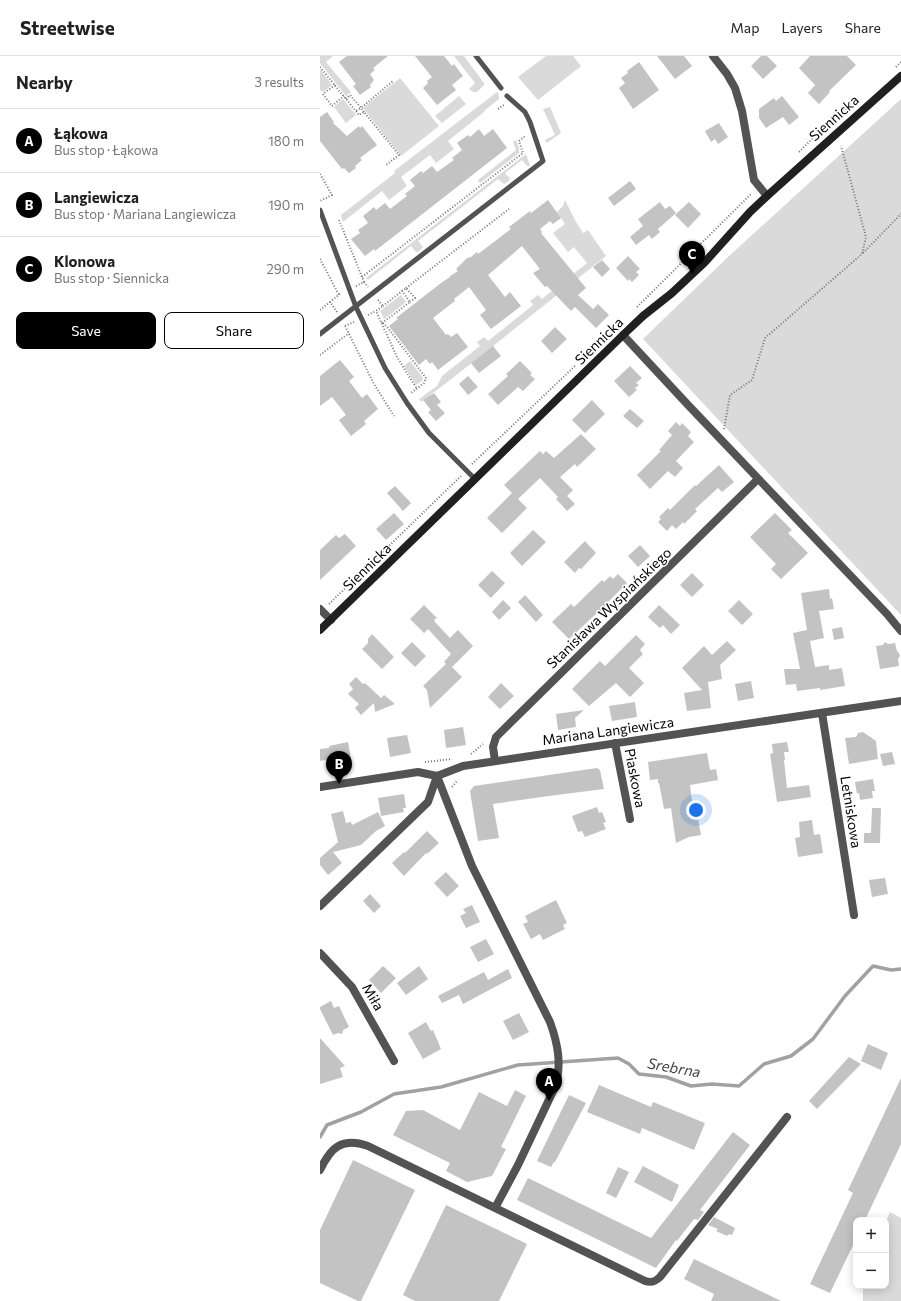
<!DOCTYPE html>
<html lang="en">
<head>
<meta charset="utf-8">
<style>
  body { margin:0; font-family:Commissioner,sans-serif; background:#f2f2f2; color:#202124 }
  .controls { position:absolute; right:12px; bottom:12px; display:grid; overflow:hidden; border-radius:8px; box-shadow:0 2px 10px #0003 }
  .controls button { width:36px; height:36px; display:grid; place-items:center; padding:0; border:0; border-bottom:1px solid #e0e0e0; background:#fff; color:#202124; font:20px sans-serif }
  .you { position:absolute; left:376px; top:754px; width:14px; height:14px; margin:-10px; border:3px solid #fff; border-radius:50%; background:#1a73e8; box-shadow:0 0 0 6px #1a73e833 }
  .badge { display:grid; place-items:center; width:26px; height:26px; border-radius:50%; background:#000; color:#fff; font-size:13px; font-weight:700 }
  .pin { position:absolute; translate:-50% -33px; filter:drop-shadow(0 1px 2px #0008) }
  .pin::after { content:''; position:absolute; top:21px; width:14px; height:12px; background:inherit; clip-path:polygon(0 0,100% 0,50% 100%) }
  .list { margin:0; padding:0; list-style:none }
  h2 { display:flex; justify-content:space-between; align-items:center; height:52px; margin:0; padding:0 16px; font-size:17px }
  h2 small { font-size:13px; font-weight:400; color:#757577 }
  .list li { display:grid; grid-template-columns:26px 1fr auto; gap:12px; align-items:center; box-sizing:border-box; height:64px; padding:0 16px; border-top:1px solid #e0e0e0 }
  .list b { display:block; font-size:15px; white-space:nowrap }
  .list p { margin:0; font-size:13px; white-space:nowrap; color:#757577 }
  .list em { font-size:13px; font-style:normal; color:#757577 }
  .actions { display:flex; gap:8px; padding:12px 16px }
  .actions a { flex:1; padding:9px 0; border:1px solid #000; border-radius:8px; text-align:center; font-size:14px; color:#000 }
  .actions .main { background:#000; color:#fff }
  .map { position:relative; flex:none; width:581px; height:1245px; overflow:hidden }
  header { display:flex; align-items:center; gap:24px; box-sizing:border-box; height:56px; padding:0 20px; background:#fff; border-bottom:1px solid #e0e0e0 }
  header strong { font-size:19px }
  nav { display:flex; gap:22px; margin-inline-start:auto; font-size:14px }
  main { display:flex }
  aside { flex:1; background:#fff }
  .map>svg:first-child { display:block }
</style>
</head>
<body>
<header>
<strong>Streetwise</strong>
<nav><a>Map</a><a>Layers</a><a>Share</a></nav>
</header>
<main>
<aside>
<h2>Nearby<small>3 results</small></h2>
<ul class="list">
<li><span class="badge">A</span><div><b>Łąkowa</b><p>Bus stop · Łąkowa</p></div><em>180 m</em></li>
<li><span class="badge">B</span><div><b>Langiewicza</b><p>Bus stop · Mariana Langiewicza</p></div><em>190 m</em></li>
<li><span class="badge">C</span><div><b>Klonowa</b><p>Bus stop · Siennicka</p></div><em>290 m</em></li>
</ul>
<div class="actions"><a class="main">Save</a><a>Share</a></div>
</aside>
<div class="map">
<svg width="581" height="1245" viewBox="0 0 581 1245">
  <rect width="100%" height="100%" fill="#fff"/>
  <path fill="#dadada" d="M0,0H13L6,6L31,36L26,40L0,7Z
    M134,0H144L164,27V29L157,36H153L149,33L155,27Z
    M226,0H253L261,10L218,44L198,21Z
    M0,13L12,29L3,36L0,34Z
    M80,22L119,70L81,100L43,52Z
    M177,36L179,40V43L164,55V56L128,85L134,93L116,107L110,99L81,121L87,130L69,144L62,135L23,166L21,159L75,117L74,115Z
    M139,40L146,48L122,67L115,60Z
    M23,43L36,59L26,67L14,51Z
    M581,43V559L323,283L409,200Z
    M230,51L241,77L227,87L225,84L235,79L223,53Z
    M196,84L199,92V97L160,127L158,124L196,94L193,86Z
    M206,98L210,110H207L202,104L185,117L190,123L188,126L184,128L178,123L98,185L103,191L98,196H96L91,190L48,224L46,222Z
    M245,144L256,166L263,177L268,174L286,200L134,321L101,346L99,343L117,330L122,320L160,290L157,286L164,281L168,285L213,249L210,245L218,239L222,243L267,207L254,191L248,196L233,177L245,168L237,156L243,150Z
    M81,239L86,246L64,263L60,255Z
    M90,305L103,322L102,325L96,329L84,310Z
    M570,1156L581,1162V1245H543V1230H566V1165Z"/>
  <g fill="none" stroke-linecap="round" stroke-linejoin="round">
    <path stroke="#a1a1a1" stroke-width="3.5" d="M0,1081L7,1069L41,1056L74,1038L121,1031L198,1009L298,1002L309,1008L319,1018L346,1021L371,1030L392,1028L419,1030L444,1008L471,1000L493,983L525,940L553,910L571,914L581,913"/>
  </g>
  <path fill="#c3c3c3" d="M27,0H68L53,12L55,14L50,18L54,24L50,29L51,31L40,39L33,30L36,28L19,6Z
    M95,0H124L132,10L134,8L143,20L132,29L136,34L117,49L103,32L108,27L107,25L112,21Z
    M337,0H364L372,10L355,23Z
    M441,0H447L457,10L443,23L431,10Z
    M490,0H527L536,9L509,35L510,36L499,48L488,37L495,29L479,12Z
    M319,6L339,34L313,53L299,32L305,27L301,22L308,17L307,15Z
    M462,40L479,61L469,69L463,61L446,72L439,62V53L454,42L456,45Z
    M7,56L14,66L13,67L27,80L39,70L40,72L42,70L57,89L40,102L42,104L35,110L36,112L29,117L24,112L22,113L0,85V61Z
    M399,67L408,81L398,88L395,83L391,86L385,75Z
    M159,73L164,80L173,73L187,92L55,195L54,193L45,200L31,183L40,177L38,174L48,167L43,160L54,151L56,154L65,147L70,153L87,140L85,138L95,130L90,124L101,115L103,117L112,110L117,116L134,104L132,102L142,94L137,87L148,79L150,81Z
    M310,125L316,133L294,150L288,142Z
    M228,144L241,162L233,168L230,165L220,173L222,176L221,177L266,232L258,239L273,253L278,248L289,259L276,272L255,251L251,255L227,230L225,231L213,217L220,213L202,190L168,219L185,241L190,236L201,250L171,273L160,259L166,254L149,231L134,243L135,245L113,262L126,279L128,278L131,281L137,277L148,291L118,314L112,306L110,308L106,303L99,309L69,270L78,263L76,262L121,227L130,221V220L138,215L136,213L147,202L151,201L157,196L158,198L191,173L189,171L210,155L211,157Z
    M340,146L345,153L350,150L356,157L338,173L340,176L332,183L329,179L316,189L310,181L323,170L318,163Z
    M369,146L381,158L368,172L355,159Z
    M308,200L320,213L316,216L319,219L312,226L309,223L308,225L296,212Z
    M282,204L290,213L282,221L273,211Z
    M235,271L247,283L232,297L221,285Z
    M173,290L181,300L159,317L151,307Z
    M20,304L34,321L29,325L42,342L47,338L58,353L44,365L46,368L31,380L19,364L26,359L12,341L0,350V320Z
    M200,305L212,317L210,319L215,323L203,335L198,331L178,349L168,338L188,320L186,318Z
    M310,310L322,322L316,327L319,329L315,332L317,334L309,341L294,325Z
    M148,320L158,331L148,339L139,328Z
    M114,337L121,346L117,349L125,357L116,365L108,356L111,354L103,344Z
    M272,344L285,358L265,377L252,364Z
    M310,353L324,365L317,372L303,360Z
    M356,366L360,370L362,367L371,376L368,380L374,386L356,405L363,412L355,421L348,415L330,433L317,419L341,395L339,394L352,379L348,375Z
    M261,378L276,393L257,411L255,408L240,421L253,434L247,440L255,448L247,455L236,443L238,441L220,422L198,443L207,452L182,477L167,462L192,437L193,438L184,429L220,395L223,398L226,395L234,402Z
    M399,409L414,426L402,436L398,432L375,453L377,455L364,468L363,466L356,473L352,469L347,475L338,466L341,463L339,461L348,452L350,454L375,429L376,430Z
    M75,430L91,447L83,455L67,437Z
    M74,457L84,468L66,484L56,473Z
    M455,457L472,474L468,477L488,497L461,523L451,513L456,508L430,481Z
    M213,474L226,486L202,510L190,497Z
    M25,478L36,490L0,524V494L16,479L19,482Z
    M265,485L276,497L263,511L261,513L259,512L255,517L244,506Z
    M320,489L330,500L318,511L308,500Z
    M172,515L185,527L171,542L158,529Z
    M372,517L384,529L372,541L360,529Z
    M298,518L307,527L285,549L286,551L279,558L277,557L249,583L232,566L251,548L254,551L282,524L284,526L290,520L293,523Z
    M509,533L510,543L512,542L514,553L499,555L504,582L490,585L495,611L509,609V614L522,612L525,630L500,634V632L477,635L476,628L466,629L464,613H480L473,577L487,574L481,537Z
    M205,539L223,559L216,566L198,546Z
    M183,544L191,552L179,564L172,556Z
    M419,544L433,558L422,569L408,555Z
    M104,549L117,562L114,564L115,566L130,582L138,574L153,590L132,611L142,621L110,652L107,634L103,630L126,608L124,606L131,598L108,573L104,577L90,563Z
    M339,549L360,569L351,578L343,569L340,572L328,561Z
    M522,571L524,582L514,584L512,573Z
    M52,578L74,601L62,613L42,593L48,587V583Z
    M316,579L325,588L320,594L323,598L309,612L324,627L310,641L296,627L269,650L252,633L280,605L285,610Z
    M407,585L416,594L400,609L402,623L388,626L391,652L367,655L364,637L382,634L362,612L384,590L392,599Z
    M92,586L106,600L95,611L81,597Z
    M565,586L568,588L575,587L577,595L579,597L580,600L578,603L579,610L560,613L556,590L563,589Z
    M36,621L43,628L45,627L61,642L64,639L75,648L55,656L54,647L41,659L35,652L39,648L28,638L33,633L29,628Z
    M431,625L434,642L418,645L415,628Z
    M181,627L194,640L180,653L168,641Z
    M315,646L317,661L292,665L289,650Z
    M264,654L255,662L256,671L238,674L236,658Z
    M143,671L146,689L126,692L124,674Z
    M543,676L556,685L558,703L529,708L525,682L536,681L538,677Z
    M87,679L91,697L70,701L67,682Z
    M28,686L31,702L26,703V706L12,708L11,703L0,705V693L9,692V690Z
    M467,686L469,696H464L465,704H464L467,732L489,729L491,741L457,746L450,698L453,697L452,688Z
    M572,696L575,708L563,710L560,698Z
    M387,697L390,714L396,713L398,724L370,729L373,752H376L381,779L369,781L356,787L351,752L344,753L339,727H338V723L330,724L328,706Z
    M277,712L280,714L284,733L229,740L173,748L179,782L158,785L150,735L154,730Z
    M553,723L555,735H552L553,742L540,744L539,737L537,738L535,726Z
    M84,738L86,752H83L84,756L61,760L58,742Z
    M277,751L279,757L282,756L286,766L283,767L286,773L265,781L262,775L258,776L252,760Z
    M552,752H561L560,787H544V777H551Z
    M23,755L26,767L31,766L32,769L58,756L65,770L56,775L41,789L13,796L22,807L8,819L0,809V802L18,786L11,758Z
    M492,764L494,779L500,778L503,797L478,801L475,782L480,781L479,766Z
    M107,775L119,787L107,798L106,797L84,820L72,807L84,796L85,797Z
    M126,816L139,830L127,841L114,827Z
    M565,822L568,838L552,841L549,824Z
    M50,838L61,850L54,857L43,845Z
    M236,844L247,867L243,869L245,873L223,884L220,878L211,883L203,868L208,866L205,860Z
    M152,849L160,866L146,872L140,860L146,857L143,853Z
    M166,883L174,898L158,906L150,891Z
    M63,910L76,922L61,937L49,924Z
    M99,910L108,923L86,939L77,927Z
    M188,913L192,922L143,948L139,939L122,947L118,940L164,916L168,924Z
    M11,945L14,952L19,950L29,971L23,974L22,978L18,977L13,979L0,953V951Z
    M199,957L209,976L193,984L183,965Z
    M106,966L111,975L113,974L121,993L103,1003L88,977Z
    M0,982L25,1010L20,1012L23,1021L0,1028Z
    M548,988L568,997L561,1014L541,1005Z
    M529,1001L541,1008L497,1053L489,1045Z
    M581,1022V1088L545,1164H536V1183L510,1237L490,1228L533,1137L528,1134Z
    M279,1029L331,1051L333,1046L385,1067L374,1094L322,1072L320,1078L267,1056Z
    M195,1034L206,1040L181,1091L186,1093L172,1120L147,1126L126,1115L130,1107L73,1079L86,1055L103,1054L140,1074L159,1036L187,1050Z
    M249,1039L266,1047L235,1106H234L231,1111L217,1105Z
    M413,1076L430,1089L380,1154L384,1156L378,1164L374,1163L357,1185L356,1184L336,1212L197,1144L208,1122L331,1182Z
    M33,1104L95,1134L41,1245H38L0,1227V1174Z
    M323,1110L359,1129L352,1146L314,1126Z
    M298,1111L309,1116L296,1142L286,1137Z
    M126,1149L207,1188L179,1245H95L83,1239Z
    M394,1161L415,1172L412,1179L409,1178L407,1180L396,1175L398,1173L388,1169Z
    M374,1203L461,1245H391L394,1238L364,1223Z"/>
  <g fill="none" stroke-linecap="round" stroke-linejoin="round">
    <path stroke="#757575" stroke-width="2" stroke-dasharray="1 2" stroke-linecap="butt" d="M0,11L39,59L44,56L79,99L66,109
      M576,11L581,6
      M15,29L3,38L12,50L24,40
      M26,43L30,39L41,52L36,55
      M178,53L184,49
      M44,56L41,52L73,25
      M479,96L504,71L535,46
      M0,118L12,139L0,145
      M19,164L44,226
      M543,197L581,158
      M0,203L19,239
      M42,221L203,97L199,85L205,80
      M36,230L44,226L48,231
      M86,232L189,153
      M82,235L86,232L95,242L90,246
      M58,244L63,250L56,255L77,301L97,333
      M317,251L432,137
      M0,254L10,246
      M17,256L10,246L21,237
      M48,259L56,255
      M62,267L90,246L82,235L63,250
      M63,267L68,272L106,322L104,327L91,337
      M25,270L54,328L74,360
      M25,270L34,266
      M0,299L29,277
      M404,373L410,339L432,324L445,282L542,198L546,181L521,90
      M152,408L256,309
      M9,548L141,420
      M151,698L163,688
      M105,706L132,703
      M132,731L138,724"/>
    <path stroke="#535353" stroke-width="5" d="M156,0L181,32
      M0,154L36,251L65,312L87,347L109,377L155,423
      M0,278L223,105L210,66L205,56L187,40"/>
    <path stroke="#535353" stroke-width="8" d="M393,0L407,18L415,32L422,55L434,124L447,140
      M303,279L369,350L567,558L581,575
      M0,553L11,564
      M502,657L534,859
      M295,687L310,763
      M175,705L173,691L176,681L438,423
      M117,720L152,810L230,966C238,988 242,1009 235,1031L198,1109L175,1152
      M0,731L98,716L117,720L143,710L581,645
      M0,850L108,746L117,720
      M0,897L32,931L74,1005
      M0,1114C11,1091 22,1081 48,1090L325,1225C331,1227 335,1226 340,1221L467,1061"/>
    <path stroke="#202020" stroke-width="8" d="M0,574L303,279L323,260L352,237L385,206L430,156L447,140L581,20"/>
  </g>
  <g text-anchor="middle" stroke-width="3" stroke-linejoin="round" paint-order="stroke">
    <g font-size="14" fill="#000" stroke="#fff">
      <text transform="translate(514 62) rotate(-42)" y="5">Siennicka</text>
      <text transform="translate(279 285) rotate(-44)" y="5">Siennicka</text>
      <text transform="translate(47 511) rotate(-44)" y="5">Siennicka</text>
      <text transform="translate(289 552) rotate(-44)" y="5">Stanisława Wyspiańskiego</text>
      <text transform="translate(288 675) rotate(-8)" y="5">Mariana Langiewicza</text>
      <text transform="translate(315 722) rotate(79)" y="5">Piaskowa</text>
      <text transform="translate(531 756) rotate(81)" y="5">Letniskowa</text>
      <text transform="translate(53 941) rotate(60)" y="5">Miła</text>
    </g>
    <g font-size="15" font-style="italic" fill="#424242" stroke="#fff">
      <text transform="translate(354 1012) rotate(10)" y="5">Srebrna</text>
    </g>
  </g>
</svg>
<div class="controls">
<button>+</button>
<button>−</button>
</div>
<div class="you"></div>
<div class="pin badge" style="left:229px;top:1045px">A</div>
<div class="pin badge" style="left:19px;top:728px">B</div>
<div class="pin badge" style="left:372px;top:218px">C</div>
</div>
</main>
</body>
</html>
